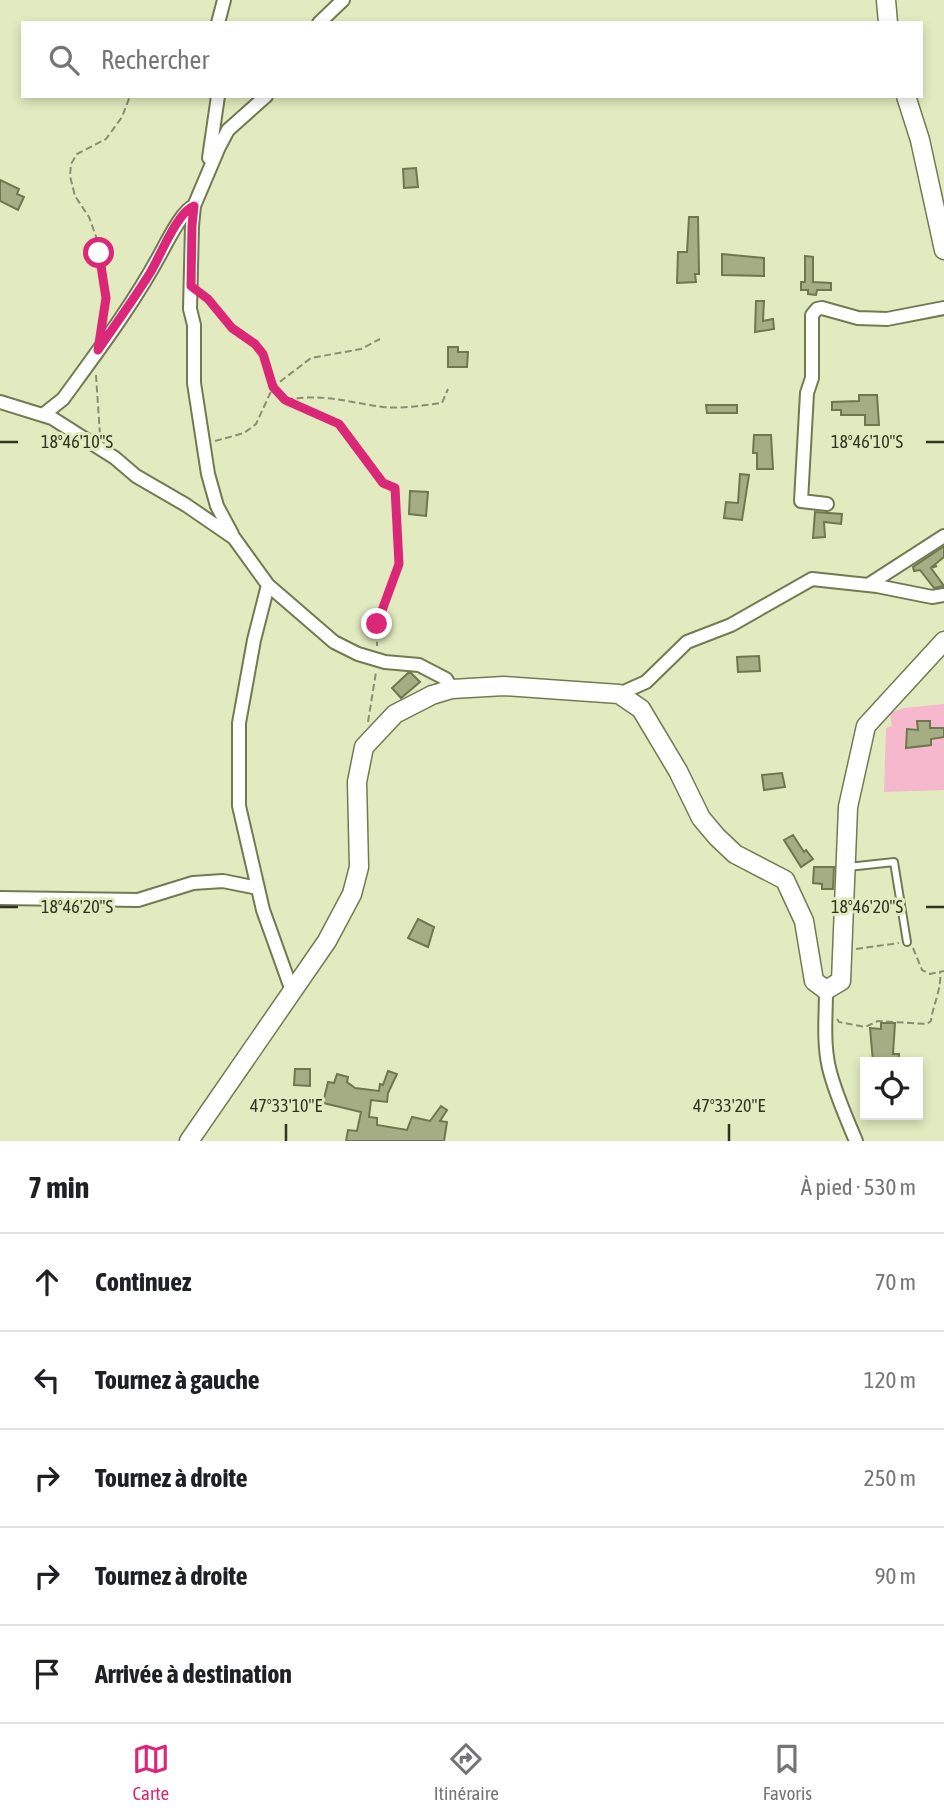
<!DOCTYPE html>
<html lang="fr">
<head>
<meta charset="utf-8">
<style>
  body { margin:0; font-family:"Asap Condensed",sans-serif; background:#f6f6f6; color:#202124 }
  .controls { position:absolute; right:21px; bottom:21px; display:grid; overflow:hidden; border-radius:0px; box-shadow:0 4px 10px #0003 }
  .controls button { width:63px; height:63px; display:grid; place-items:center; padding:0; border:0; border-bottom:2px solid #e0e0e0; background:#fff; color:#202124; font:35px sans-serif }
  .stop { position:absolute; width:21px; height:21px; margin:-16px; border:5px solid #db2777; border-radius:50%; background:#fff }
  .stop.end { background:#db2777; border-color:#fff; box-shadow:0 2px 7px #0008 }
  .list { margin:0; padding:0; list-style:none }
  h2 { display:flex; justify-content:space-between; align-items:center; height:91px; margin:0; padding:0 28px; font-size:30px }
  h2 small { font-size:23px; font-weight:400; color:#757577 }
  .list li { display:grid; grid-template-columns:46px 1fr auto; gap:21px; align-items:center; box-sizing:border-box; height:98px; padding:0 28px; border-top:2px solid #e0e0e0 }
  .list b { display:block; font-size:26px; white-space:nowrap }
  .list em { font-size:23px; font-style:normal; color:#757577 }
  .icon { flex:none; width:38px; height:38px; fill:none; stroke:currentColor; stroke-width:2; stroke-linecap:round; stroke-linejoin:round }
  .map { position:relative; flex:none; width:944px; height:1141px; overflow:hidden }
  .search { position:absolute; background:#fff; box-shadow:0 4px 10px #0003; left:21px; right:21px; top:21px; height:77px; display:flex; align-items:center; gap:18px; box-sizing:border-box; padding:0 24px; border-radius:0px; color:#757577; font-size:26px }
  .sheet { height:581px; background:#fff }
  nav { display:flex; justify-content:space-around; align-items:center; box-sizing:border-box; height:98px; border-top:2px solid #e0e0e0; background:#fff; font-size:19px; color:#757577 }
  nav a { display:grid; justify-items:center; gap:4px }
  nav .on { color:#db2777 }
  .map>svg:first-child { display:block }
</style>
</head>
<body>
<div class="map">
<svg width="944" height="1141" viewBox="0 0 944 1141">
  <rect width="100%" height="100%" fill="#e1ebbf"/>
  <path fill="#f6b8cc" d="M944,704V790L884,792L886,728L892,726L890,713L904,708Z"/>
  <path fill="#a4ad83" stroke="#6f774f" stroke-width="2" d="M416,168L418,187L404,188L403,169Z
    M0,180L19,189L17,194L24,197L18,210L0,201Z
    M689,217H698L699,274H695L696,282L677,283L678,252H687Z
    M722,254L764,258V276L722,275Z
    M805,256L813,257V282L831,283V290H817L816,295L808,294V290H801V282H805Z
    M756,301H764L763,321L773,319L774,329L755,332Z
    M448,347H458V352H468L467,367H448Z
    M859,395H877L879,425H865V415H841V410H832V402L859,401Z
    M706,405H737V413H707Z
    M754,435H771L773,469H757V453H753Z
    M740,474L749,475L742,520L724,518L726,502L738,503Z
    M410,491L428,492L426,516L409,514Z
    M815,512L842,514L841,524L824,522L825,537L813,538Z
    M944,546V557L933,566H937L931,568L944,586L934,588L920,570L914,571L913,567Z
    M759,656L760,671L738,672L737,657Z
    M408,673H411L420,682L401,698L392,688Z
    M917,721H930V728H944V737L931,739V745L906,748L907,729L918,730Z
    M782,773L785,787L764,790L762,775Z
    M793,835L804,852L806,850L813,859L801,867L784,840Z
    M814,867H834L833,889H822V884L813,883Z
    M418,919L434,927L428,947L408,938Z
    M881,1023H895L893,1054H899V1062H873L870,1028L881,1029Z
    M295,1069H310V1086L294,1085Z
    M388,1071L397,1074L388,1093L387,1102L371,1100L369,1117L377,1118V1125L407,1130L412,1117L430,1121L441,1106L447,1110L440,1121L447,1122L444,1141H346L348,1130L357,1131L361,1112L323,1103L328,1082L334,1083L337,1074L348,1077L347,1082L355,1088L379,1091L380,1084L383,1085Z"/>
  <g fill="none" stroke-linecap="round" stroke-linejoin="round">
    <defs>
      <path id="lane" d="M848,867L894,862L907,942"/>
      <path id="street" d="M218,23L224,0
        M319,23L343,0
        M209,158L218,96
        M0,402L52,418L115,458L136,476L186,505L234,538L268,585L334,642L358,654L385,662L419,665L446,679L452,689
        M44,414L63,399C98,351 135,302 163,249C169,238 183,210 194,206
        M827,504L801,501L807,393L812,378V315L817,309L822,308L858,318L887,319L944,308
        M232,534L217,506L208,474L194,383V325L190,309L192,226L194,206L219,147L228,130L266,96
        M268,585L254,640L239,723V806L263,910L292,991
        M868,585L944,536
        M619,694L646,682L687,642L731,625L812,579L877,586L932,597L944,595
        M0,898L138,900L193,883L223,881L258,888
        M826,990C826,1016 823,1042 829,1068C835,1093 846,1117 856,1141"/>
      <path id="secondary" d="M886,0L888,23
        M906,96L920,140L944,250
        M189,1141L327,941L352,894L359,867L357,782L364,747L395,714L432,695L452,689L504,686L619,694L641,709L678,771L701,818L717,837L735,854L785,880L804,921L814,981L826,990L841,981L848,807L866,726L944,641"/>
    </defs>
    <use href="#lane" stroke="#727a52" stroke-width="10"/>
    <use href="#street" stroke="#727a52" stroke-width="16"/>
    <use href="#secondary" stroke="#727a52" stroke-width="21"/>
    <path stroke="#898f71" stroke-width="2" stroke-dasharray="7 3.5" stroke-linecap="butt" d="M202,295L232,328L255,344L263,354L273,387L285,400L339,424L383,483L395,488L399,563L380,613L377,624V646
      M103,324L106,286L100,265L98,242L89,217L75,196L70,176L71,164L77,154L106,139L122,117L130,96
      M96,375L100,435
      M286,400C324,393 346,402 383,407C402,409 424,405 442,403L448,389
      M215,441L244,433L256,424L273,387L311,358L361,349L380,339
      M368,722L376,672
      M913,948L922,970L930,974L944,971
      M856,949L899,943
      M837,1019L839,1022L865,1027L878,1021L927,1024L931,1021C933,1004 942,989 940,972"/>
    <use href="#lane" stroke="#fff" stroke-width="6"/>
    <use href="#street" stroke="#fff" stroke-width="12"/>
    <use href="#secondary" stroke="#fff" stroke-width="18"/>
  </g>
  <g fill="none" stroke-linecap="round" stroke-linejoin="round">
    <path stroke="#db2777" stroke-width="9" d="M99,253L106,298L98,350C115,325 134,299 150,273C160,257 177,212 194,206L192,226L191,286L208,299L232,328L255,344L263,354L273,387L285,400L339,424L383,483L395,488L399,564L377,624"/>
  </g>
  <path fill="none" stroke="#313423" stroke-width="2.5" d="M0,442H18M926,442H944M0,907H18M926,907H944M286,1124V1141M729,1124V1141"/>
  <g font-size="18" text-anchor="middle" fill="#313423" stroke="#e1ebbf" stroke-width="6" stroke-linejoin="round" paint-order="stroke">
    <text x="77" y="448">18°46'10"S</text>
    <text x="867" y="448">18°46'10"S</text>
    <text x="77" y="913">18°46'20"S</text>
    <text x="867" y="913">18°46'20"S</text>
    <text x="286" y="1112">47°33'10"E</text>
    <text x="729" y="1112">47°33'20"E</text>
  </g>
</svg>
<div class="controls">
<button><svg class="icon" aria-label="locate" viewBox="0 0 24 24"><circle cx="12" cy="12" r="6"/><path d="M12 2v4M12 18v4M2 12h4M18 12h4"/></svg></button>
</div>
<div class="stop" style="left:99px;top:253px"></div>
<div class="stop end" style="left:377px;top:624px"></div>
<div class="search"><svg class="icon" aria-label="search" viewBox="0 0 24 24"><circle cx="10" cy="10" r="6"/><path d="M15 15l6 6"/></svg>Rechercher</div>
</div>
<section class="sheet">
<h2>7 min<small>À pied · 530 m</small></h2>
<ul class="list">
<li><svg class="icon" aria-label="ahead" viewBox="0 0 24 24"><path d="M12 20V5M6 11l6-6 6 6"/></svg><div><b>Continuez</b></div><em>70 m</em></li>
<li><svg class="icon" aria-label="left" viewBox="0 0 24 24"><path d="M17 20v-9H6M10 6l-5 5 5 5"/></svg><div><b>Tournez à gauche</b></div><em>120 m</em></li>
<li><svg class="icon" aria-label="right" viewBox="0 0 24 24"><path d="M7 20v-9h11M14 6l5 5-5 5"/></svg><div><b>Tournez à droite</b></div><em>250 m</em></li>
<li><svg class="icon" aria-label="right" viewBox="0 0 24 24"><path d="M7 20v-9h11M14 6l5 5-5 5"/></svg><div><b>Tournez à droite</b></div><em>90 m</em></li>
<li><svg class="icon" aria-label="arrive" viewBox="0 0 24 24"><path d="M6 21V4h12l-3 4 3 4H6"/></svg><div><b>Arrivée à destination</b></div></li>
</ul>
</section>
<nav>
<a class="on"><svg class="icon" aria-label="map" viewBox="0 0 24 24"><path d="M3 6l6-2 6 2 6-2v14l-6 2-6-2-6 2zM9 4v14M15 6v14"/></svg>Carte</a>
<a><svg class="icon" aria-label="directions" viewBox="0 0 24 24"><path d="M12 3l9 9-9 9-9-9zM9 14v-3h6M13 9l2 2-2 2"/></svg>Itinéraire</a>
<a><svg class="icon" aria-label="saved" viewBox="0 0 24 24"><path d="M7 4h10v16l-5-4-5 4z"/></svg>Favoris</a>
</nav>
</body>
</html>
